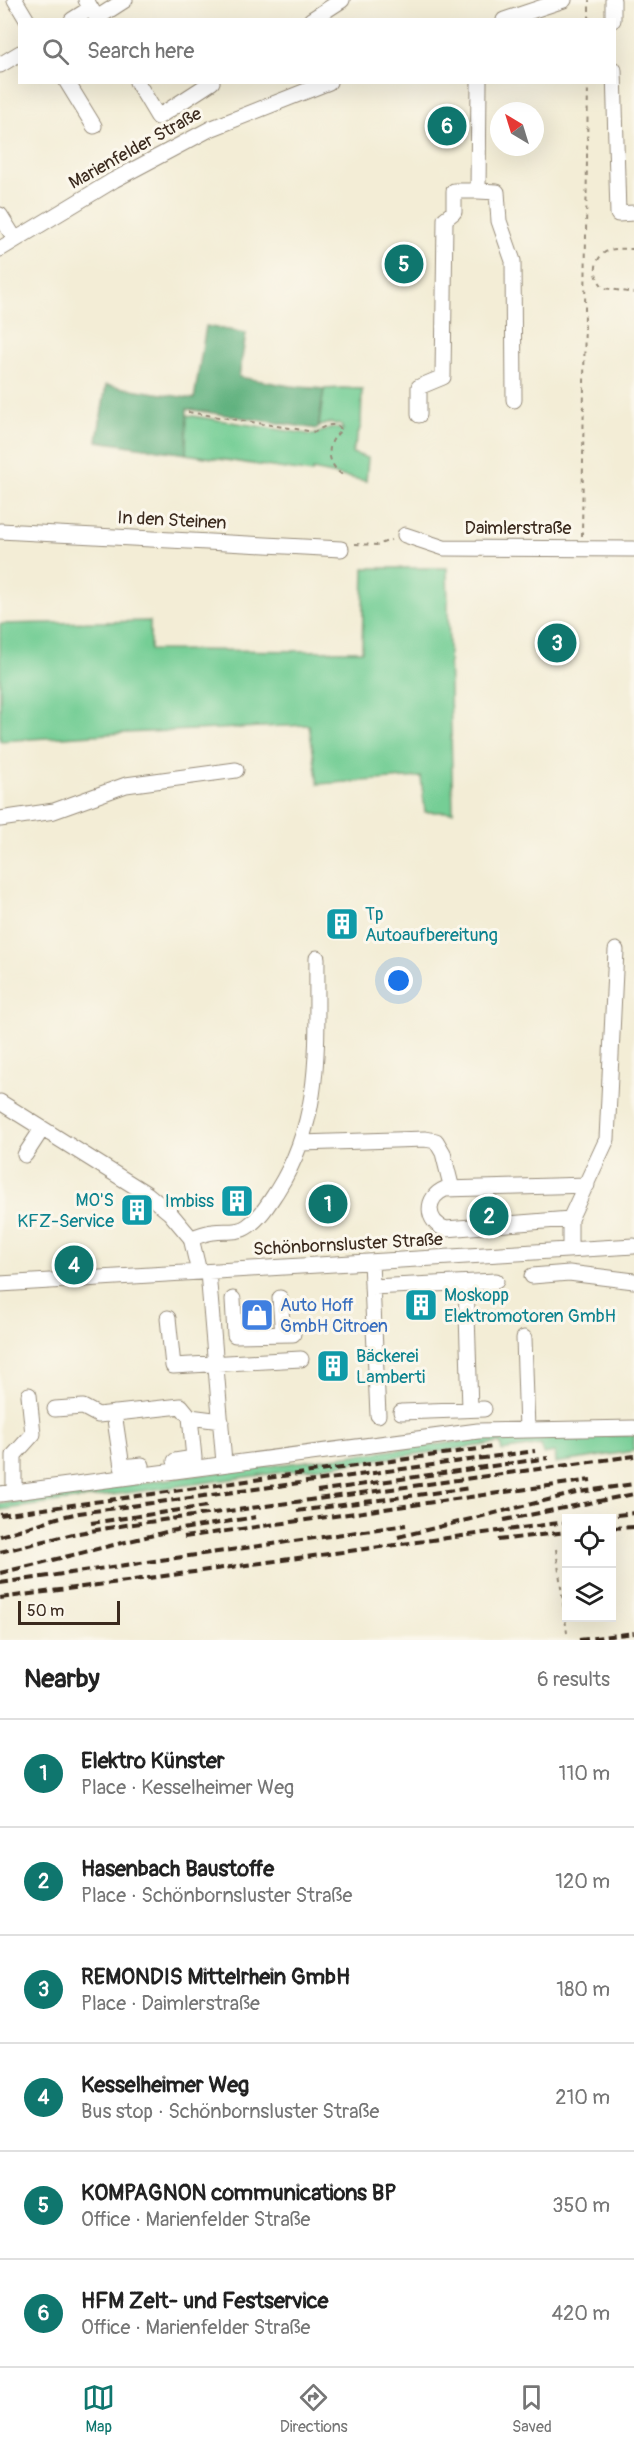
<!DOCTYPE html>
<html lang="en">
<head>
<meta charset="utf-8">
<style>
  body { margin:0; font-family:Pangolin,sans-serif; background:#f2f2f2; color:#222 }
  .controls { position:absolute; right:18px; bottom:18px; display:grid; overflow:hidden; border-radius:0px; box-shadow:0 6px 24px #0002 }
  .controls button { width:54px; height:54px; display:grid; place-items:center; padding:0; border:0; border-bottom:2px solid #e0e0e0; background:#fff; color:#222; font:30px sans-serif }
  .compass { position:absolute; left:490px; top:102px; width:54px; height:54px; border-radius:50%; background:#fff; box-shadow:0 6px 24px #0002; rotate:322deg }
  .scale { position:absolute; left:18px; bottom:15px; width:102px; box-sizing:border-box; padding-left:6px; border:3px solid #3b2a1e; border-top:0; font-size:16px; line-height:21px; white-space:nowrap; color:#3b2a1e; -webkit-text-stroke:4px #fbf7ec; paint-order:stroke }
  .you { position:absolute; left:399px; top:981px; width:21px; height:21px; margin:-15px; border:4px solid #fff; border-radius:50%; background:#1a73e8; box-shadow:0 0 0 9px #1a73e833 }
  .badge { display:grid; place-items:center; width:39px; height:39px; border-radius:50%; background:#0f766e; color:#fff; font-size:20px; font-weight:700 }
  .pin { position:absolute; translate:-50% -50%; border:3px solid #fff; box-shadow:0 2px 6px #0006 }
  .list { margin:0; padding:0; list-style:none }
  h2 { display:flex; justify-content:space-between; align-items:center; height:78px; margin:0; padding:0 24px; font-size:26px }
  h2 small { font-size:20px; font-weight:400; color:#767676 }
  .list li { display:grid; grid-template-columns:39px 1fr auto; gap:18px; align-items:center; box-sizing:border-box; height:108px; padding:0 24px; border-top:2px solid #e0e0e0 }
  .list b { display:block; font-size:22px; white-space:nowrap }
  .list p { margin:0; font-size:20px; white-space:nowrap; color:#767676 }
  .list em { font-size:20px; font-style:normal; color:#767676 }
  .icon { flex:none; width:33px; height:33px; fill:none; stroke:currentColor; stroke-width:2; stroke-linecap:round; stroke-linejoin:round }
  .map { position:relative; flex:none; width:634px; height:1640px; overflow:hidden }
  .search { position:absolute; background:#fff; box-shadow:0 6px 24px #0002; left:18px; right:18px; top:18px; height:66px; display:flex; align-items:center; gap:15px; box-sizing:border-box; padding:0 21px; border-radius:0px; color:#767676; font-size:22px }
  .sheet { height:726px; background:#fff }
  nav { display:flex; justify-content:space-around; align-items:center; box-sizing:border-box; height:84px; border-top:2px solid #e0e0e0; background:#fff; font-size:16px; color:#767676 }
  nav a { display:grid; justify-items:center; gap:3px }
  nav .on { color:#0f766e }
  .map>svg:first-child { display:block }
</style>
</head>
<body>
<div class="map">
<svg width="634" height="1640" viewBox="0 0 634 1640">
  <rect width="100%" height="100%" fill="#fbf7ec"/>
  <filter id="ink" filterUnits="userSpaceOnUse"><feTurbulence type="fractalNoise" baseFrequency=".0167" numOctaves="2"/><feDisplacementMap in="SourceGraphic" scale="12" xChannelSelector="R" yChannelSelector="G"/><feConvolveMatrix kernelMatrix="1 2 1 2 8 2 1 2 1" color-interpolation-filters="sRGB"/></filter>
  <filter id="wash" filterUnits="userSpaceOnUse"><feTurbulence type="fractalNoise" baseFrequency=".008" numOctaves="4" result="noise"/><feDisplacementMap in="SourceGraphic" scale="24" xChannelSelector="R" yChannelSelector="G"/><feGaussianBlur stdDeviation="1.35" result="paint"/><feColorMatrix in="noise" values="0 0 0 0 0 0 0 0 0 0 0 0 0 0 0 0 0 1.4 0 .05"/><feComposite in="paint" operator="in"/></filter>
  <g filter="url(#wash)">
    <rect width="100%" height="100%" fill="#f3edd6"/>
    <path fill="#74ce95" stroke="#587c5a" stroke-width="1.5" d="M343,388L362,389L361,425L352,453L368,458L366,481L313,470L312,473L186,454V415L314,435L332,427L343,430L341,425L330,423L319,426L324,389Z
      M364,568H447L453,812H425L421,777L318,784L309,725L124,733L0,741V624L150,621V650L362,651Z
      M634,1435V1451L556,1463L555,1452L543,1454L541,1445L502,1451L500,1443L0,1510V1504L189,1476L489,1438Z"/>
    <path fill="#5fb17e" stroke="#4d6e4e" stroke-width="1.5" d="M206,326L246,333L239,377L290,386L324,389L318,428L317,429L187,409L186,454L97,441L106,385L194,399Z"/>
  </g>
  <g filter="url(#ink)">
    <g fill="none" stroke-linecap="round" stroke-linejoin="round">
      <defs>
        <path id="minor" d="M15,0L27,20
          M86,0L98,20
          M613,0V20
          M97,18L125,0
          M72,20L91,8
          M311,20L342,0
          M504,20L564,0
          M0,65L20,53
          M614,70L618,214L634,213
          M67,82L94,126
          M137,82L158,117L212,82
          M478,191L497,192L499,221L513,261L514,400
          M0,215L15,239
          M0,249L114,180L210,129L329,82
          M419,415V387L443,377L445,219L454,212V191H478L479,82
          M0,531L341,549
          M405,535L444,548L634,549
          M0,819L54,811L126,785L236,770
          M0,1102L147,1194L170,1213L191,1238L199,1272
          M301,1143L425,1139L436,1141L443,1153L452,1189
          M25,1155L42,1129
          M570,1219L446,1229C425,1222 425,1197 445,1189L587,1185
          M191,1238C198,1236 205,1233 213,1232C225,1230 237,1234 248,1226C261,1217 269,1203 277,1191C324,1117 316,1041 317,958
          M570,1250V1219L607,1139L616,950
          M371,1262L378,1415
          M208,1272L224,1463
          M532,1276L569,1273L634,1281
          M466,1283L470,1409
          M0,1284L634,1246
          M372,1287L496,1281
          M280,1298L283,1334
          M233,1299L235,1335L293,1334
          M168,1318L173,1366L301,1359
          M524,1338L527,1430
          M55,1409L83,1407L98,1415L181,1406L190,1417L221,1421
          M401,1412L484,1409
          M114,1413L122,1467L142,1465
          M175,1461L194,1458L190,1417
          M14,1492V1455L33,1434L29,1395
          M0,1494L478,1431L634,1428"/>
      </defs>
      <use href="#minor" stroke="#978c7a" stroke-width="17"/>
      <path stroke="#978c7a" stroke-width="2" stroke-dasharray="4.5 4.5" stroke-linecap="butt" d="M589,20V0
        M634,249C626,249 617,248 610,250C592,256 592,278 605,288L634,293
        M188,412L315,432C323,427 334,420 342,430C323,444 327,467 346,477
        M582,536L588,82
        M355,544L377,545L391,540
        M556,1549L567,1633"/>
      <use href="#minor" stroke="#fff" stroke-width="15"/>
      <path stroke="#3b2a1e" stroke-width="4" stroke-dasharray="9 4.5" stroke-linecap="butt" d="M317,1491L548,1458
        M297,1511L470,1488
        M0,1515L493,1447
        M590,1518L634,1513
        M504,1520L634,1494
        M91,1523L207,1506
        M612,1528L634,1527
        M0,1536L57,1518L79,1513L535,1451
        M184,1537L591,1480
        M398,1537L580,1492L634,1484
        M498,1540L566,1532
        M0,1552L73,1534L126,1525L634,1456
        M0,1573L170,1531L256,1517
        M0,1583L406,1525
        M0,1598L566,1522
        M579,1640L634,1633"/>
    </g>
  </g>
  <defs>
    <symbol id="building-square" viewBox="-11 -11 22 22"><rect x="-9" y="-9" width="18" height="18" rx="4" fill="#0f9aa8" stroke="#fbf7ec"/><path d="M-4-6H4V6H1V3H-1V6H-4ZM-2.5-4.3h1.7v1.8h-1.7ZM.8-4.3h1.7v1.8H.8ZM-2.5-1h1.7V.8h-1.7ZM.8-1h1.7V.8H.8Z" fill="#fff"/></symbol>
    <symbol id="shop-square" viewBox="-11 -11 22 22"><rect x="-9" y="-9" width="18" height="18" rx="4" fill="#3f7fe0" stroke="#fbf7ec"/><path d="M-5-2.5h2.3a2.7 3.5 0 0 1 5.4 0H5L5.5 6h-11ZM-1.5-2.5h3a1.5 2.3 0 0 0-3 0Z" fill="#fff"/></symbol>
  </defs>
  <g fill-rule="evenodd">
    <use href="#building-square" x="323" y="905" width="38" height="38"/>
    <use href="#building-square" x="218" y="1182" width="38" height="38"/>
    <use href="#building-square" x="118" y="1191" width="38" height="38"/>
    <use href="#building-square" x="402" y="1286" width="38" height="38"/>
    <use href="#shop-square" x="238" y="1296" width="38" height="38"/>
    <use href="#building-square" x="314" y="1347" width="38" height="38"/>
  </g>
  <g text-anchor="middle" stroke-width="6" stroke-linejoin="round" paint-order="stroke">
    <g font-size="18" fill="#3b2a1e" stroke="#fbf7ec">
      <text transform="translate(135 148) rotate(-29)" y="6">Marienfelder Straße</text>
      <text transform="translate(172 520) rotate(3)" y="6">In den Steinen</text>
      <text x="518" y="534">Daimlerstraße</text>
      <text transform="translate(348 1244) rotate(-3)" y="6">Schönbornsluster Straße</text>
    </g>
    <g font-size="18" fill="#0d838f" stroke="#fbf7ec" text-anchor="start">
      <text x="365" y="920">Tp<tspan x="365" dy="21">Autoaufbereitung</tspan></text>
      <text x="114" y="1206" text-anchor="end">MO'S<tspan x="114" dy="21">KFZ-Service</tspan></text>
      <text x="214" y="1207" text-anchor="end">Imbiss</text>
      <text x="444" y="1301">Moskopp<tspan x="444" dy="21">Elektromotoren GmbH</tspan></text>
      <text x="356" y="1362">Bäckerei<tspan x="356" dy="21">Lamberti</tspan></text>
    </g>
    <g font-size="18" fill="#366cbe" stroke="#fbf7ec" text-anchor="start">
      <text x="280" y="1311">Auto Hoff<tspan x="280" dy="21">GmbH Citroen</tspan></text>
    </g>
  </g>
</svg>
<div class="controls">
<button><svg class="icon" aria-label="locate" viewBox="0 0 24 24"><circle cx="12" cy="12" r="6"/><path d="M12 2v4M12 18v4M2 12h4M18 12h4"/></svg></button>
<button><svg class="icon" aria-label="layers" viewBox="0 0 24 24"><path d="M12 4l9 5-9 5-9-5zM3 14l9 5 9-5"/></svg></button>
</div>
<svg class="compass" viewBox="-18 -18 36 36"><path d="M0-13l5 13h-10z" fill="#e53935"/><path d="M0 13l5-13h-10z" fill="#767676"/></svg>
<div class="scale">50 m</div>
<div class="you"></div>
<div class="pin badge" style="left:328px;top:1204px">1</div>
<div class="pin badge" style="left:489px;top:1216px">2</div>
<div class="pin badge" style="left:557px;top:643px">3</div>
<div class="pin badge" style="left:74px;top:1265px">4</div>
<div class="pin badge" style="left:404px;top:264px">5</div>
<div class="pin badge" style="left:447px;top:126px">6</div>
<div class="search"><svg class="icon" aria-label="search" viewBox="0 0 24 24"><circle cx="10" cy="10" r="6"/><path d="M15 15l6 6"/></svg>Search here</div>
</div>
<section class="sheet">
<h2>Nearby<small>6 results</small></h2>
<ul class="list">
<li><span class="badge">1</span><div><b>Elektro Künster</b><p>Place · Kesselheimer Weg</p></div><em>110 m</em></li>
<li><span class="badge">2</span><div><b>Hasenbach Baustoffe</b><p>Place · Schönbornsluster Straße</p></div><em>120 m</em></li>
<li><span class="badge">3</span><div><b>REMONDIS Mittelrhein GmbH</b><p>Place · Daimlerstraße</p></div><em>180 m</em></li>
<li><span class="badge">4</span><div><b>Kesselheimer Weg</b><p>Bus stop · Schönbornsluster Straße</p></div><em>210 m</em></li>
<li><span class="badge">5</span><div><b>KOMPAGNON communications BP</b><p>Office · Marienfelder Straße</p></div><em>350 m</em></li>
<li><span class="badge">6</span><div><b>HFM Zelt- und Festservice</b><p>Office · Marienfelder Straße</p></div><em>420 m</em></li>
</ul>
</section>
<nav>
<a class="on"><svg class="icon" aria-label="map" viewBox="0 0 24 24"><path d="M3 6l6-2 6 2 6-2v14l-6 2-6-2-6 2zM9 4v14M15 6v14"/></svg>Map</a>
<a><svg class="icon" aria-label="directions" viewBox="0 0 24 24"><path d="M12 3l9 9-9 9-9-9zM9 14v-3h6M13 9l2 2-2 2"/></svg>Directions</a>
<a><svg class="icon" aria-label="saved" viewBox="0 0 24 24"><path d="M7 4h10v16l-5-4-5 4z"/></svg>Saved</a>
</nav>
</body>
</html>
